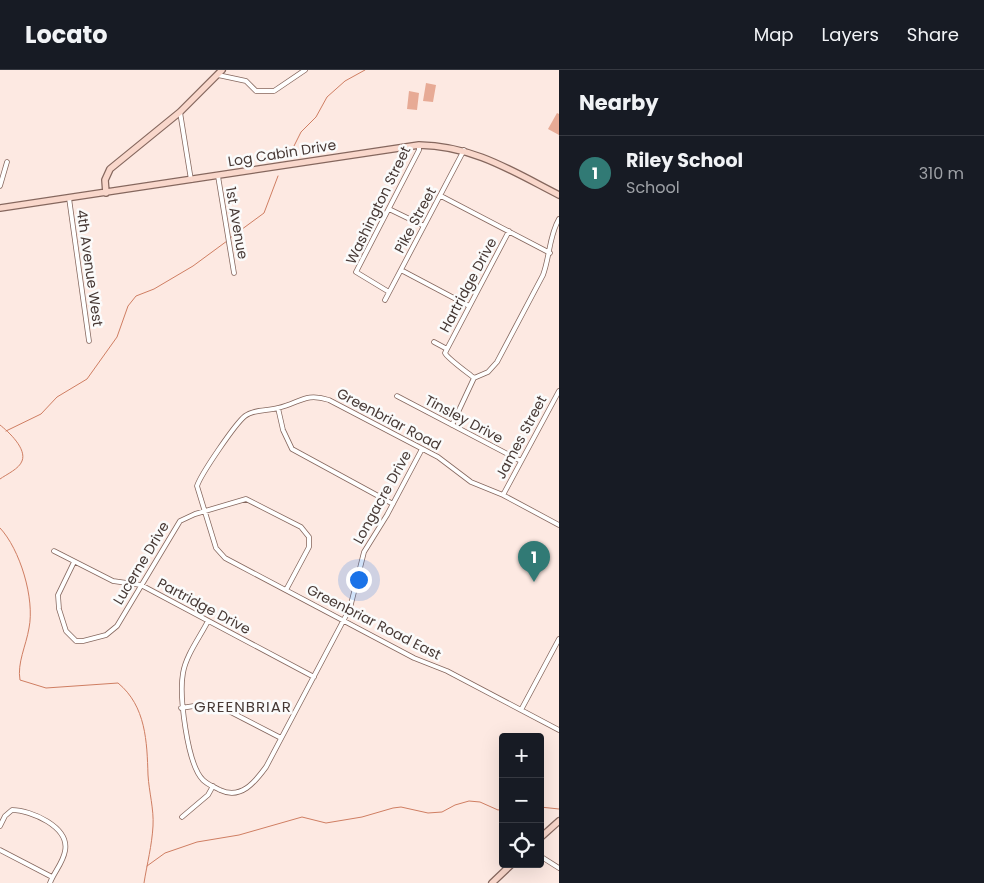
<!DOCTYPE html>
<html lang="en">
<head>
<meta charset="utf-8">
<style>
  body { margin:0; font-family:Poppins,sans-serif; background:#242831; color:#f1f3f6 }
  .controls { position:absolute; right:15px; bottom:15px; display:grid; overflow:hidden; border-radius:5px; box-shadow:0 5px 20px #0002 }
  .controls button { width:45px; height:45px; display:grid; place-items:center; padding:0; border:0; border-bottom:1px solid #363941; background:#171b24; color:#f1f3f6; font:25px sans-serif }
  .you { position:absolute; left:358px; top:509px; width:18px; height:18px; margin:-12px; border:4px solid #fff; border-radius:50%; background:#1a73e8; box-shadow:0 0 0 8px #1a73e833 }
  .badge { display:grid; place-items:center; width:32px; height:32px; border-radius:50%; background:#317a75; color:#fff; font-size:16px; font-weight:700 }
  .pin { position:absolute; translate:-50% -41px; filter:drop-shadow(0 1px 2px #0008) }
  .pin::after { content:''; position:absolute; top:26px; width:18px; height:15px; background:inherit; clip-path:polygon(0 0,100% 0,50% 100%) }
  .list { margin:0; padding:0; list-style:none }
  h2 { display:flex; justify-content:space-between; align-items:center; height:65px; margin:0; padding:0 20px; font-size:21px }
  h2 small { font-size:16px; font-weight:400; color:#9ea1a6 }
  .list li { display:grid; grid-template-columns:32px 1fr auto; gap:15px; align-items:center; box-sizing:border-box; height:75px; padding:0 20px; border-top:1px solid #363941 }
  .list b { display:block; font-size:19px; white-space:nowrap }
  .list p { margin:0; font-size:16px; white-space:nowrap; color:#9ea1a6 }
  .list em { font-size:16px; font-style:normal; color:#9ea1a6 }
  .icon { flex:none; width:28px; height:28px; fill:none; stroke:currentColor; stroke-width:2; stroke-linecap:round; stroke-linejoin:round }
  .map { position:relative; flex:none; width:559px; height:813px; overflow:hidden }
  header { display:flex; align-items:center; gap:30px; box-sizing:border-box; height:70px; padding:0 25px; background:#171b24; border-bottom:1px solid #363941 }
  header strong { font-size:24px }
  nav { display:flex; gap:28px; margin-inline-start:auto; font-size:18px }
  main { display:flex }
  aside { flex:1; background:#171b24 }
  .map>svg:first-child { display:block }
</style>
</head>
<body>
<header>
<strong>Locato</strong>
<nav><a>Map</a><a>Layers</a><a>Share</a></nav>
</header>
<main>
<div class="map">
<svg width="559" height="813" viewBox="0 0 559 813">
  <rect width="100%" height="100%" fill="#fde9e2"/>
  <path fill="#e7aa95" d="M426,13L436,15L433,32L423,31Z
    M409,21L419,23L417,40L407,39Z
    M557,43L559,44V65L548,59Z"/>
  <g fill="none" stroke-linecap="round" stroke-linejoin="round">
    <path stroke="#cf7e62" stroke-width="1" d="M288,88L301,62L316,47L327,27L345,11L365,0
      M230,168L264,143L278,106
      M0,355C9,362 27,379 22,391C19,399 7,404 0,409
      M6,361L41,344L57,327L87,309L117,267L128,236L136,226L154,219L193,196L227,171
      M0,458C20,479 35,529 29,558C26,576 17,593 20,610L46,618L118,613C146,636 147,672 148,705C149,722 154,739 153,756C152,775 147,794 144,813
      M540,737L559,739
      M147,796L165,783L197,772L239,765L302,747L326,753L362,747L393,738L401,737L428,743L442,742L455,735L469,731L480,732L498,740L503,739"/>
    <defs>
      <path id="street" d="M218,5L246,11L256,21H274L305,0
        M180,42L191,110
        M218,106L234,203
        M0,116L7,92
        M441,126L550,183
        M69,128L89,271
        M389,139L424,156
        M401,200L469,236
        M389,222L356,202L419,80V75
        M385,230L464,80
        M434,272L447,279L445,283C447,288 468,303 474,308
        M447,279L509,161
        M474,308L488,302L497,292L543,205C550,186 549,166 559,149
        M397,326L521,391
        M278,338L283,360L292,379L393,434
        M452,355L474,308
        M503,425L559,321
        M559,455L503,425L471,412L438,387L329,330C305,322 300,333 278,338C268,341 254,339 245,346C235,354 201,404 197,416L216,478L225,488L414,588L447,601L559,660
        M54,481L113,511L141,515L314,607
        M74,492L58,525L59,539L66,561L76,571H83L106,565L117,556L180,451L195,444L246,429L301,457L309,467V477L286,520
        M208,551C200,567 186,585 183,603C179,625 187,694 203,710C208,715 215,717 220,720C241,730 255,712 266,697L350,538L364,482L387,445L422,379
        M181,638L207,634L219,636L281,668
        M521,640L559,569
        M182,747L208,725L213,716
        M0,756L5,746L12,740C31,740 70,757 65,781C63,793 54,802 50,813
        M0,780L52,807
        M540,786L559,798"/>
      <path id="secondary" d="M106,123L105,110L110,99L180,42L222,0
        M0,138L419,75C474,76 512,101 559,125
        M540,768L559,751
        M492,813L512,794"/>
    </defs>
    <use href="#street" stroke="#85675e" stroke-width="5.5"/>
    <use href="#secondary" stroke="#85675e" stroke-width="8"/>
    <use href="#street" stroke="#fff" stroke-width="4"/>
    <use href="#secondary" stroke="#f9d7cb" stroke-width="5.5"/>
  </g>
  <g text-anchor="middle" stroke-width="5" stroke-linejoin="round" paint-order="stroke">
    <g font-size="14" fill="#473935" stroke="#fbfbfb">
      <text transform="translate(282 83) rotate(-9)" y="5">Log Cabin Drive</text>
      <text transform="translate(378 135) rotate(-64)" y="5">Washington Street</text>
      <text transform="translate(415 150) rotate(-62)" y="5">Pike Street</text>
      <text transform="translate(237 153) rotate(80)" y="5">1st Avenue</text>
      <text transform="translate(90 198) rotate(82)" y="5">4th Avenue West</text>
      <text transform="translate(468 215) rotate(-62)" y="5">Hartridge Drive</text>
      <text transform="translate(389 349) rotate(28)" y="5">Greenbriar Road</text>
      <text transform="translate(464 349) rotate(28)" y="5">Tinsley Drive</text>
      <text transform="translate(521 367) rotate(-62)" y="5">James Street</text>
      <text transform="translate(382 427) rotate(-61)" y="5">Longacre Drive</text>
      <text transform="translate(141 493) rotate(-59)" y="5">Lucerne Drive</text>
      <text transform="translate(204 536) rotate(28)" y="5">Partridge Drive</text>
      <text transform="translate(374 552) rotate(27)" y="5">Greenbriar Road East</text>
    </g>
    <g font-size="15" letter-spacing="1" fill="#473935" stroke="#fbfbfb">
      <text x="243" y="642">GREENBRIAR</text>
    </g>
  </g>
</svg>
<div class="controls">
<button>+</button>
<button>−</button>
<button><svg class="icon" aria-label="locate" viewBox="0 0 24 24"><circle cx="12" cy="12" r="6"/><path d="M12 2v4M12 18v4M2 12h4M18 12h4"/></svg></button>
</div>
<div class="you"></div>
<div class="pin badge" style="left:534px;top:512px">1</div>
</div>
<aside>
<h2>Nearby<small></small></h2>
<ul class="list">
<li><span class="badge">1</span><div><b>Riley School</b><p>School</p></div><em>310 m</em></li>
</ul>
</aside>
</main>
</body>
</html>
